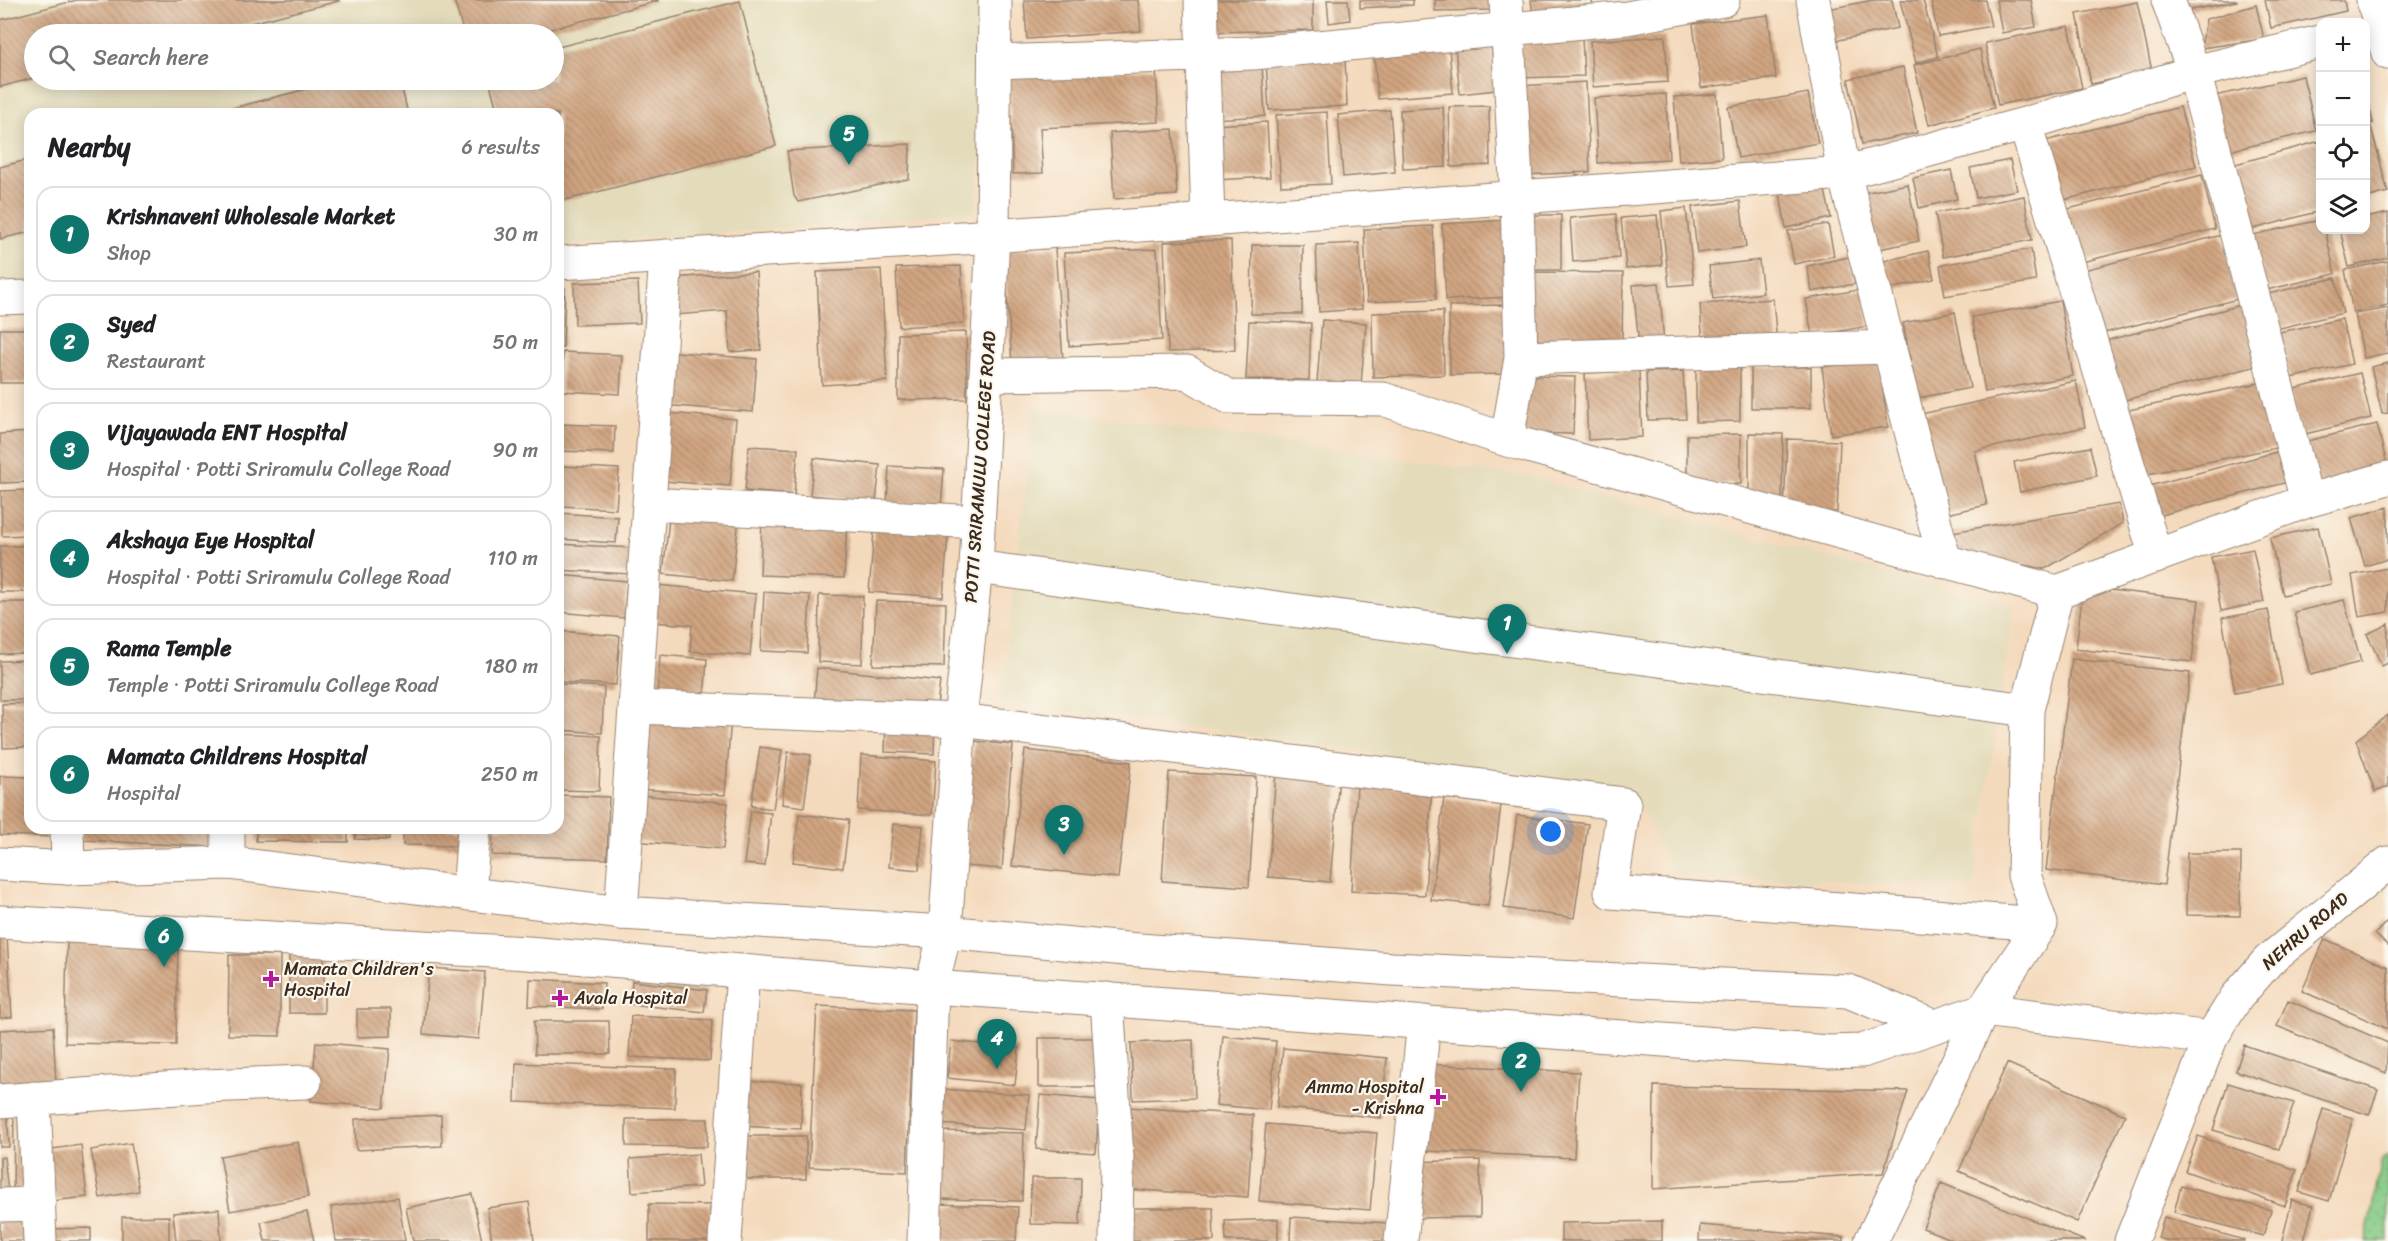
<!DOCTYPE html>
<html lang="en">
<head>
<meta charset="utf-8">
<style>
  body { margin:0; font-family:Sriracha,sans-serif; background:#f6f6f6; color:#202124 }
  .controls { position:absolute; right:18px; top:18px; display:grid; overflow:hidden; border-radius:12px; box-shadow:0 3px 15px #0003 }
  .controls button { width:54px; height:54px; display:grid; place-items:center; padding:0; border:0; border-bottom:2px solid #e0e0e0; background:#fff; color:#202124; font:30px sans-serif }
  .you { position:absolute; left:1551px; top:832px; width:21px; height:21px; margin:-15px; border:4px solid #fff; border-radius:50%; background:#1a73e8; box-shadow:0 0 0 9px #1a73e833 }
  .badge { display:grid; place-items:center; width:39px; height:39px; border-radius:50%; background:#0f766e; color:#fff; font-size:20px; font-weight:700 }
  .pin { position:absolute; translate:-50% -50px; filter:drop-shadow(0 2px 3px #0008) }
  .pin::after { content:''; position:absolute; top:32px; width:21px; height:18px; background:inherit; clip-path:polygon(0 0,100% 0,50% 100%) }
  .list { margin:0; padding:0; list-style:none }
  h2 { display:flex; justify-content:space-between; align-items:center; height:78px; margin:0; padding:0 24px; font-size:26px }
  h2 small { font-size:20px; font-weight:400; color:#757577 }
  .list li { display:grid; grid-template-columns:39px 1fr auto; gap:18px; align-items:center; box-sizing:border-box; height:96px; margin:0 12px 12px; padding:0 12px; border:2px solid #e0e0e0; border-radius:18px }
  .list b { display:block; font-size:22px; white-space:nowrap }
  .list p { margin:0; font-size:20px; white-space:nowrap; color:#757577 }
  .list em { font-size:20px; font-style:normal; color:#757577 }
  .icon { flex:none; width:33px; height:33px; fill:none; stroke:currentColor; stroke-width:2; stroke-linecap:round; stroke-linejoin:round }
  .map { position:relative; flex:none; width:2388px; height:1241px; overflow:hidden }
  .search { position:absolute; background:#fff; box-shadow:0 3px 15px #0003; left:24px; top:24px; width:540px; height:66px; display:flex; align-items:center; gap:15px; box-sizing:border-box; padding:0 21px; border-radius:33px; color:#757577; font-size:22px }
  .panel { position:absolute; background:#fff; box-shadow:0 3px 15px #0003; left:24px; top:108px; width:540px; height:726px; border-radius:18px }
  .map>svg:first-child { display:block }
</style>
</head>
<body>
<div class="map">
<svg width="2388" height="1241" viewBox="0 0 2388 1241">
  <defs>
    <pattern id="grass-dots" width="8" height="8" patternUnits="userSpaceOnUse" patternTransform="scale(1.5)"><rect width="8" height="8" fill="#85cb86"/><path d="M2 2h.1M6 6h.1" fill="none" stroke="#74ae73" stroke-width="1.8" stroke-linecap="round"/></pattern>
    <pattern id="building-back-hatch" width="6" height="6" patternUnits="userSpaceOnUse" patternTransform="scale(1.5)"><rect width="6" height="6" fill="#d1a581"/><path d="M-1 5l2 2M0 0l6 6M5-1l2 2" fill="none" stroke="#ab8769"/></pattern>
  </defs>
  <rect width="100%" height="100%" fill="#fbf7ec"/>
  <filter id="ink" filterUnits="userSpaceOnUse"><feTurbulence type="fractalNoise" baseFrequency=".0167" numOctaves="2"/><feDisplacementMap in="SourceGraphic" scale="12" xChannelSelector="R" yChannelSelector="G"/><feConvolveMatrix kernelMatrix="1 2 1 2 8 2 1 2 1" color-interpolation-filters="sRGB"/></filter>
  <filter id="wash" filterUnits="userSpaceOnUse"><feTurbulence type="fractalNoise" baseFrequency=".008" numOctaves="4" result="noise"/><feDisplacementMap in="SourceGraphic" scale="24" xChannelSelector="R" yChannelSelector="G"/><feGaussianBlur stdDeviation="1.35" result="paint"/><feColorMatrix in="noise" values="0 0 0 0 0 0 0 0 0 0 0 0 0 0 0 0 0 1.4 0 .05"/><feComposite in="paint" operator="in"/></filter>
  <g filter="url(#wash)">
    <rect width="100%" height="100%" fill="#f4dabd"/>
    <path fill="#e3dbba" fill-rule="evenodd" d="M0,0H981L983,121L976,212L558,246V114H30V287L0,289ZM34,34H554V80H34Z
      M1034,408L1530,477L2014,608L1973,886L1675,876L1631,788L1001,701Z"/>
    <path fill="url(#grass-dots)" stroke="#607a52" stroke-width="1.5" d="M2388,1156V1241H2365L2382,1161Z"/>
    <g id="blocks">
      <path fill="url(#building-back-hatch)" d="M77,0H339V1L207,34H34V78L0,87V20Z
        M454,0H658V1L532,34H464Z
        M1024,0H1138L1141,31L1027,39Z
        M1209,0H1313V30L1210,32Z
        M1327,0H1348L1350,20L1329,23Z
        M1360,0H1413V5L1360,8Z
        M1435,0H1495V10L1435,11Z
        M1531,0H1592L1593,8L1533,15Z
        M1873,0H1892L1898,28L1829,42L1823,10Z
        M1900,0H1923L1938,57L1916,63Z
        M1931,0H1985L1991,26L1938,36Z
        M1996,0H2031L2036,27L2002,33Z
        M2183,0H2236L2237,1L2185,11Z
        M2265,0H2344L2346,11L2271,28Z
        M740,1L776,146L558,202V114H498L489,80H554V48Z
        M2137,2L2152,71L2091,84L2077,14Z
        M2256,5L2264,39L2201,48L2206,19Z
        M1768,15L1776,78L1701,88L1693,24Z
        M2069,26L2082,88L1998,105L1985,43Z
        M1665,36L1668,82L1593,87L1590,41Z
        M1582,38L1584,76L1519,78L1518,40Z
        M1491,43L1496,90L1460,94L1455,47Z
        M1449,48L1453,93L1378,99L1374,55Z
        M1980,49L1994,108L1929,125L1914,65Z
        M1345,57L1347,106L1269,110L1266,61Z
        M1262,65L1265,116L1213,119L1210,68Z
        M1903,67L1917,133L1862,144L1848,79Z
        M1156,69L1159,122L1040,128L1043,173L1013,174L1009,76Z
        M2303,76L2316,131L2224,152L2211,97Z
        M341,80H400L408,114H210Z
        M1586,82L1590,172L1523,175L1519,86Z
        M1808,93L1818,143L1738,158L1728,107Z
        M1666,94L1669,159L1598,163L1594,98Z
        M1717,94L1722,158L1679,161L1674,97Z
        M2366,100H2368L2373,123L2366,125Z
        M1489,106L1490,165L1451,167L1449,107Z
        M1443,107L1446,167L1403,169L1400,110Z
        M2180,107L2196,166L2056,202L2041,142Z
        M1390,110L1395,172L1343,177L1338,115Z
        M1327,112L1331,184L1281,186L1276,115Z
        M1267,122L1270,177L1215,180L1212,125Z
        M2371,127L2388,192L2366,198V129Z
        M1173,129L1177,195L1114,199L1110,133Z
        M2320,141V211L2250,230L2232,165Z
        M910,144L909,179L798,202L794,196L787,151Z
        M30,159V232L0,239V167Z
        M2010,160L2017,190L1976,198L1970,168Z
        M1951,170L1957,199L1919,208L1913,178Z
        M2202,175L2215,229L2078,263L2064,210Z
        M1823,181L1831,218L1786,228L1779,189Z
        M1908,184L1919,241L1874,250L1863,193Z
        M2024,196L2032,240L1943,257L1935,213Z
        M1740,201L1746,247L1697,253L1692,207Z
        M1686,208L1694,284L1669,286L1661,211Z
        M2388,213V258L2349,267L2340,230H2366V218Z
        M1616,214L1619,258L1573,262L1570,218Z
        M1527,215H1561V270H1527Z
        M1657,215L1662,265L1626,269L1621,218Z
        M1507,220L1511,297L1446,300L1442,224Z
        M2320,220V230H2325L2335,274L2266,290L2253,235Z
        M1828,224L1834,256L1794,264L1788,231Z
        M1433,226L1436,299L1367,302L1364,229Z
        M2222,235L2238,299L2096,335L2080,271Z
        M1231,240L1235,350L1168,352L1164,242Z
        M1359,243L1362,309L1319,312L1316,245Z
        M1252,245H1303L1302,314H1251Z
        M1055,248L1063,360L1012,364L1004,251Z
        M1157,249L1162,340L1069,346L1064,253Z
        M2031,249L2036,281L1945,296L1940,265Z
        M1928,251L1934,279L1885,290L1879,262Z
        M1849,257L1855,284L1812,292L1807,266Z
        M1759,260L1763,293L1713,299L1709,266Z
        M2388,261V305L2353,312L2345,270Z
        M961,266L964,323L899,327L896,268Z
        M881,269L887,381L822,385L817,272Z
        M756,272L761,350L730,352L727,311L674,315L671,278Z
        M1529,272L1623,273L1622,347L1528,346Z
        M2335,278L2343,313L2272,330L2264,295Z
        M638,281L640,323L575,325L574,283Z
        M1659,283L1664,342L1639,345L1633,285Z
        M558,288H565L563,347H558Z
        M1863,289L1869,326L1812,336L1806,299Z
        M1773,299L1777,343L1703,349L1700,304Z
        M2060,301L2073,376L1985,392L1972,317Z
        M2245,304L2261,365L2117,402L2101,342Z
        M1506,305L1507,374L1450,375L1449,306Z
        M2388,308V353L2364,358L2355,314Z
        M1443,311L1444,375L1373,377L1372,313Z
        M1955,312L1970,388L1918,398L1903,323Z
        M2342,319L2352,364L2290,378L2280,332Z
        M1322,320L1366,323L1361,385L1317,382Z
        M1249,321L1311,323L1309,380L1246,379Z
        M0,329H30V383H0Z
        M966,332L967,399L898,400V334Z
        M665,351L757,359L753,412L661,405Z
        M563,352L622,355L620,394L561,391Z
        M1879,360L1888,427L1831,435L1822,367Z
        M2388,363V413L2382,414L2371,367Z
        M1751,367H1811V408H1751Z
        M1696,368H1740V421L1696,422Z
        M1639,371L1642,437L1588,440L1585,373Z
        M1683,371L1686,419L1648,420L1646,372Z
        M2360,373L2371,418L2301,435L2290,390Z
        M1525,376L1575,377L1573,434L1523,433Z
        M2076,381L2085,427L1975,451L1987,505L1937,516L1916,415Z
        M2263,382L2276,448L2133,477L2119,412Z
        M669,413L736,419L730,486L663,481Z
        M558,424L615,426L614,453L558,451Z
        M2377,424L2388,469L2318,489L2307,441Z
        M30,432V482L0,483V434Z
        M1749,433L1783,434L1782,499H1749Z
        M1741,434V484H1687V435Z
        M1787,439L1840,441L1837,512L1784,510Z
        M749,446L798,449L794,495L745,491Z
        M2090,447L2097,476L2020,492L2014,462Z
        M2284,450L2292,481L2157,516L2149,486Z
        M814,458L880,465L876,502L810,495Z
        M563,466L619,469L616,509L561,506Z
        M889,466L944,469L941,507L887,503Z
        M30,490V535L2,536L1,491Z
        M2119,504L2123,523L2045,569L1955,552L1952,532Z
        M2388,507V559L2365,566L2351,518Z
        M670,510L739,518L732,581L663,574Z
        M558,513L618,517L616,543L558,539Z
        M762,517L847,520L844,578L760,575Z
        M875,519L949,524L943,597L869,592Z
        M2318,527L2331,584L2283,595L2270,538Z
        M558,544L633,548L631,574L558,570Z
        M0,546H30V592H0Z
        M2253,549L2264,602L2221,611L2211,557Z
        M2388,568V612L2359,617L2352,575Z
        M558,575L627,581L624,618L558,612Z
        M656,585L756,594L750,656L690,651L692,625L652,622Z
        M2083,587L2199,600L2192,662L2076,649Z
        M764,592L810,595L807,653L761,651Z
        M819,595L863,596L862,664L818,662Z
        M2344,600L2361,662L2310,675L2294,612Z
        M876,601L946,603L944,667L873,665Z
        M0,602H30V653L0,654Z
        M2268,610L2282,684L2235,693L2222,618Z
        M2388,624V663L2382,666L2367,634Z
        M558,631L620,636L616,685L558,682Z
        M660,655L707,659L704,701L657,698Z
        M2072,659L2190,673L2164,885L2046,870Z
        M30,660V700H0V661Z
        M817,668L940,681L936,715L814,703Z
        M558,684L604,687L602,733L558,730Z
        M30,703V747L3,748L2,704Z
        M643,712L731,718L725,795L638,789Z
        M2388,715V787L2375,792L2356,740Z
        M886,721L935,722L934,754L885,752Z
        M558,734L601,736L599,791L558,790Z
        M974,741L1013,745L1002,869L964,866Z
        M760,747L782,750L773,809L751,806Z
        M1025,750L1131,762L1118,878L1012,866Z
        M788,752L811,755L804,807L782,804Z
        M861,755L936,761L932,815L858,810Z
        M1169,772L1256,777L1249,887L1162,881Z
        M1276,772L1339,777L1330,882L1268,877Z
        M0,776L30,777V828H54L53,837L0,835Z
        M1357,785L1432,789L1425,895L1351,891Z
        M558,795L609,797L607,859L492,855L493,828H558Z
        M639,795L728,803L723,849L634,841Z
        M1444,798L1501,805L1488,906L1431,900Z
        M751,811L771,813L765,866L744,864Z
        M799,814L849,820L843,868L793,862Z
        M1517,815L1588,824L1574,918L1504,908Z
        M893,824L923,826L919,870L889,867Z
        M82,828H213L212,847L82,840Z
        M256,828H348V842L256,841Z
        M356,828H389V840L355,839Z
        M403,828H461V846L403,845Z
        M2187,853H2241L2240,916L2186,915Z
        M2388,920V946L2375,934Z
        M0,937H7L12,1017L0,1018Z
        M67,939L178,941L176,1045L65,1043Z
        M2325,939L2388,967V1029L2302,991Z
        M324,954V1013H289V955Z
        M229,955H280V1036L228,1035Z
        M429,968L485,972L479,1039L423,1034Z
        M530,979L604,983L602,1009L529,1006Z
        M632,981L707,990L704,1012L630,1004Z
        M2288,1000L2388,1043L2386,1073L2277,1026Z
        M817,1006L914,1010L907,1172L809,1167Z
        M357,1009H391V1036L357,1037Z
        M631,1016L712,1020L710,1061L629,1057Z
        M534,1021H609L610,1054H535Z
        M53,1027L56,1084L0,1088V1030Z
        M1223,1036L1276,1041L1269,1110L1216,1105Z
        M1039,1038H1102V1087H1039Z
        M1193,1040L1195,1098L1133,1100L1131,1043Z
        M951,1041L1019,1048L1015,1085L947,1078Z
        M316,1042L390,1049L384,1108L311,1101Z
        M2244,1045L2378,1090L2369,1115L2236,1071Z
        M1283,1048L1387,1058L1381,1118L1277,1107Z
        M516,1063L676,1069L675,1108L515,1102Z
        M1408,1063L1579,1072L1574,1158L1403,1150Z
        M2007,1063L2125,1115L2077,1222L1959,1171Z
        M738,1081L802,1083L801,1129L736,1126Z
        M2228,1083L2294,1103L2279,1149L2213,1130Z
        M1654,1086L1908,1091L1883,1173L1653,1189Z
        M942,1089L1029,1095L1026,1130L939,1124Z
        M1040,1095L1099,1100L1096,1153L1036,1149Z
        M0,1103H7L9,1147H0Z
        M14,1106L34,1107L32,1200H13Z
        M1128,1107L1253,1115L1248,1197L1123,1189Z
        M2323,1109L2353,1118L2329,1201L2299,1192Z
        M441,1115L442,1146L356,1150L355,1119Z
        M626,1119H708L707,1147L626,1146Z
        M1266,1124L1377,1133L1370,1210L1259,1201Z
        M938,1131L1024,1133L1022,1201L937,1199Z
        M737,1136H806V1179H737Z
        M2198,1136L2297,1170L2285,1206L2185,1171Z
        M298,1142L308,1197L230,1211L220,1156Z
        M131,1143L139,1191L100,1198L91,1150Z
        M81,1145L87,1197L52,1201L45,1150Z
        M698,1154L701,1187L632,1192L630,1159Z
        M4,1157L9,1199L0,1200V1158Z
        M1480,1160V1217L1410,1218L1409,1162Z
        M1031,1178H1081L1080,1225L1030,1224Z
        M1941,1183L2085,1241H1955L1923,1228Z
        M2181,1186L2271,1210L2263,1236L2174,1212Z
        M472,1194L482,1241H413L406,1208Z
        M398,1197L405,1241H336L331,1207Z
        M2292,1200L2313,1206L2304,1241H2282Z
        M529,1202L534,1241H492L487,1208Z
        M649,1204L710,1205V1241H649Z
        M938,1204L1018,1207L1016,1241H936Z
        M1130,1208H1213L1214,1241H1130Z
        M219,1209L221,1241H176L173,1213Z
        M307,1212L314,1241H265L261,1222Z
        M27,1216V1241H0V1217Z
        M169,1216V1241H122V1217Z
        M1291,1217L1388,1223L1387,1241H1290Z
        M2164,1217L2244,1240V1241H2168L2158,1238Z
        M1278,1219V1241H1226L1225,1221Z
        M1662,1221V1241H1561V1223Z
        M1700,1225L1844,1237V1241H1699Z
        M91,1228V1241H46V1229Z"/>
    </g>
  </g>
  <g filter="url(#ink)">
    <use href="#blocks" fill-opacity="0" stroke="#98826e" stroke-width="1.5"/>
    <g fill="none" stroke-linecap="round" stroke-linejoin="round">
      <defs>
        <path id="street" d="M1201,0L1208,220
          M1506,0L1517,198L1521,358L1507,440
          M1813,0L1844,173L1945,562
          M2168,0L2194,72L2307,501
          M2373,0L2388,53
          M996,62L1253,53L1627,18L1723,0
          M2025,124L2156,557
          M558,263L978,237L1844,173L2025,124L2194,72L2320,42
          M0,298L30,297
          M1521,358L1890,347
          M649,504L978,522
          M976,567L2027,710L2057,592L1507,440L1383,399L1229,397L1187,372L986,375
          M2057,592L2307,501L2388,478
          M636,707L960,720L1624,804L1611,892L2041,924
          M67,828L68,868
          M228,828V863
          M469,894L474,828
          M621,913L666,256
          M1107,999L1117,1158L1116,1241
          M34,1098L40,1241
          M0,1101L205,1086L305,1082
          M0,1205L39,1204
          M725,1241L743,971
          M924,1241L932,986L945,932
          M1401,1241L1424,1022
          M1871,1241L1983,1010L2041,924L2024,875L2027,710"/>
        <path id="secondary" d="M0,864L68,868L228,863L621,913L945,932L1126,949L1392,969L1848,991L1933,1026
          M0,922L527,953L905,985L1829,1052L1862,1051L1983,1010L2211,1038
          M945,932L960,720L976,567L986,375L993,236L995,0
          M2131,1241L2211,1038L2236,998L2268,961L2388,863"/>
      </defs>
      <use href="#street" stroke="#98826e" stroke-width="35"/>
      <use href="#secondary" stroke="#98826e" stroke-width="35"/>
      <use href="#street" stroke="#fff" stroke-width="33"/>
      <use href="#secondary" stroke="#fff" stroke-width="33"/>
    </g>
  </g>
  <g fill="#b5179e" stroke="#fbf7ec" stroke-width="2">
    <path d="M268 970h6v6h6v6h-6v6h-6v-6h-6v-6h6z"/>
    <path d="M557 989h6v6h6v6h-6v6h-6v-6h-6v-6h6z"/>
    <path d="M1435 1088h6v6h6v6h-6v6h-6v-6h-6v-6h6z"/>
  </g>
  <g text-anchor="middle" stroke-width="4.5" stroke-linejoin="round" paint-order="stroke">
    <g font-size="18" fill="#3b2a1e" stroke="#fbf7ec">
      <text transform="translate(980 467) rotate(-86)" y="6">POTTI SRIRAMULU COLLEGE ROAD</text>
      <text transform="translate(2305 931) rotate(-41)" y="6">NEHRU ROAD</text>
    </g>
    <g font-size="18" fill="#3b2a1e" stroke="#fbf7ec" text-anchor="start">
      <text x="284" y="975">Mamata Children's<tspan x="284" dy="21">Hospital</tspan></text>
      <text x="574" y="1004">Avala Hospital</text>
      <text x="1424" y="1093" text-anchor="end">Amma Hospital<tspan x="1424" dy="21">- Krishna</tspan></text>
    </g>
  </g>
</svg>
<div class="controls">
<button>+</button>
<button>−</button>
<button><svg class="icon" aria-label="locate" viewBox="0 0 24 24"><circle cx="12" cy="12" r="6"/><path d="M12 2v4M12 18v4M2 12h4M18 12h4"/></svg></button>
<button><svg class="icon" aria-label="layers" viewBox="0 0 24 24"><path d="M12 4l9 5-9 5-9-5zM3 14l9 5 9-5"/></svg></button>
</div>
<div class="you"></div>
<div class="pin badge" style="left:1507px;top:654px">1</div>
<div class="pin badge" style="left:1521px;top:1092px">2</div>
<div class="pin badge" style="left:1064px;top:855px">3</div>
<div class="pin badge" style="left:997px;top:1069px">4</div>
<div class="pin badge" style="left:849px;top:165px">5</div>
<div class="pin badge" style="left:164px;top:967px">6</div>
<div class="search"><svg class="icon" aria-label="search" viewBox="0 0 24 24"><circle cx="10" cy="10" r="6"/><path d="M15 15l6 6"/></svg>Search here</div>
<section class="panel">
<h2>Nearby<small>6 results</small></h2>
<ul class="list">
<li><span class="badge">1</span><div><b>Krishnaveni Wholesale Market</b><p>Shop</p></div><em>30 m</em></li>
<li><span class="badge">2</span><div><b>Syed</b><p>Restaurant</p></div><em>50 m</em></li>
<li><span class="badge">3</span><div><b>Vijayawada ENT Hospital</b><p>Hospital · Potti Sriramulu College Road</p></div><em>90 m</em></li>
<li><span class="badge">4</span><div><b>Akshaya Eye Hospital</b><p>Hospital · Potti Sriramulu College Road</p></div><em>110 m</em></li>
<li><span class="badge">5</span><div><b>Rama Temple</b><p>Temple · Potti Sriramulu College Road</p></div><em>180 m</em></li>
<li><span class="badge">6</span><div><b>Mamata Childrens Hospital</b><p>Hospital</p></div><em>250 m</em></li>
</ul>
</section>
</div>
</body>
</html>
